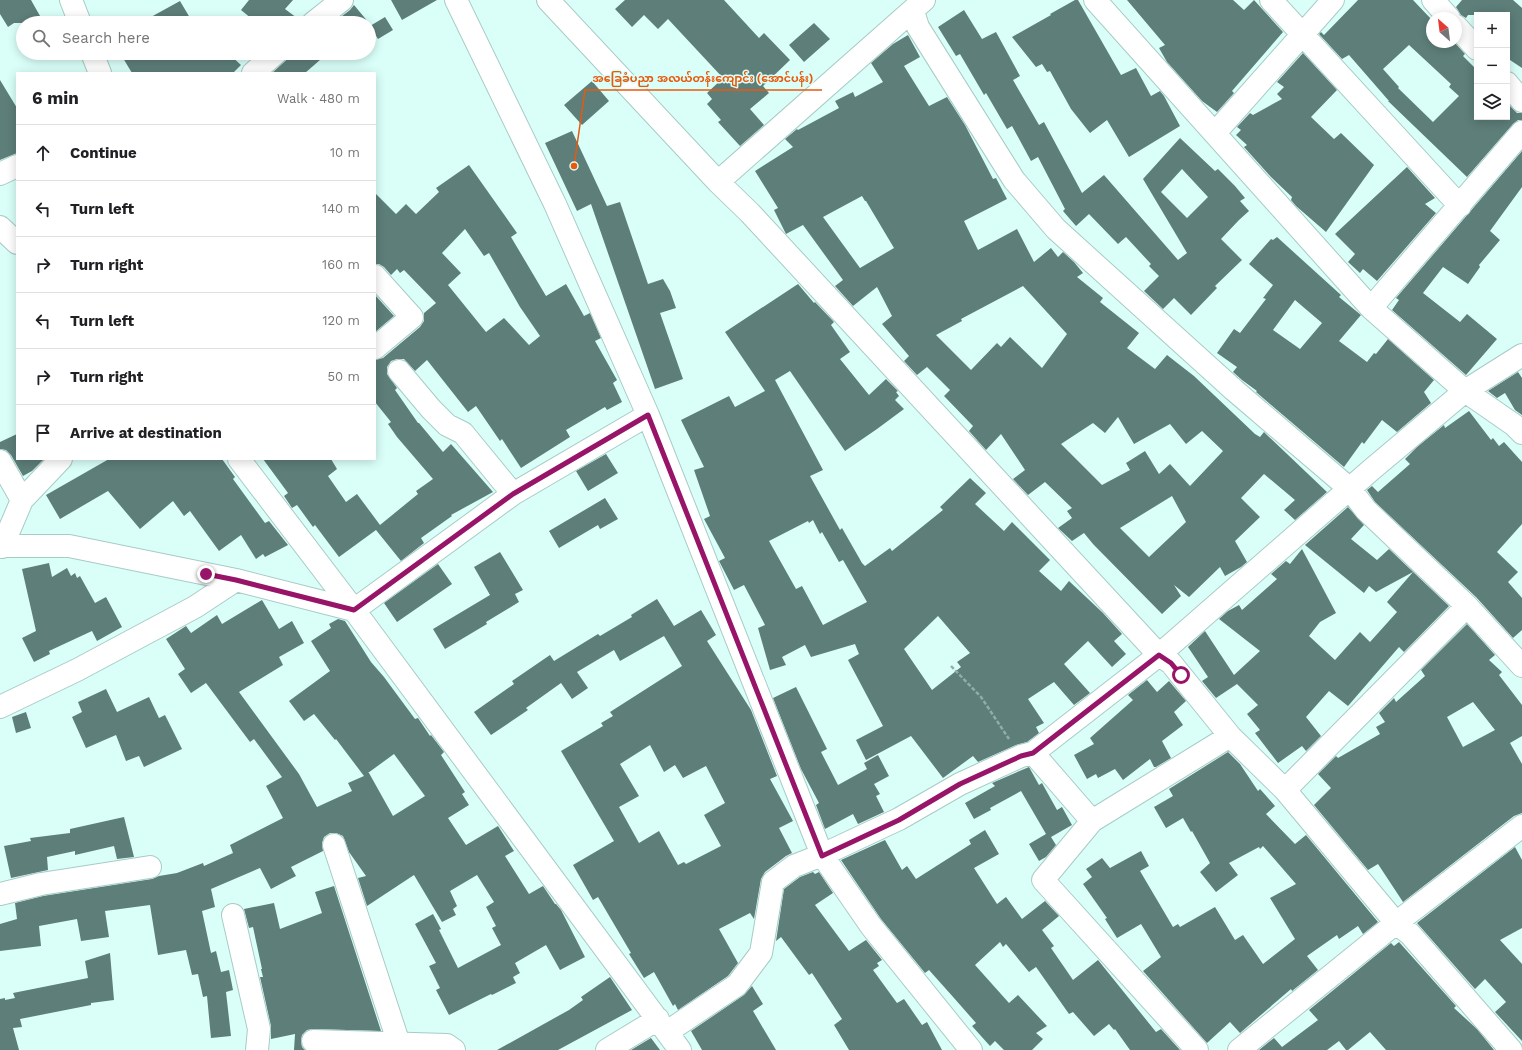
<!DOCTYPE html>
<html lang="en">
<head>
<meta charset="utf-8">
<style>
  body { margin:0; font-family:"Work Sans","Noto Sans Myanmar",sans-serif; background:#f6f6f6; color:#202124 }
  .controls { position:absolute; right:12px; top:12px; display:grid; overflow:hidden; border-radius:0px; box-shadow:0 2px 10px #0003 }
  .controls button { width:36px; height:36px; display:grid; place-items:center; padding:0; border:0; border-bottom:1px solid #e0e0e0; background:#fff; color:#202124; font:20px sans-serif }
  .compass { position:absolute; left:1426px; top:12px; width:36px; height:36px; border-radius:50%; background:#fff; box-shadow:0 2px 10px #0003; rotate:332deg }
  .stop { position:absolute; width:12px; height:12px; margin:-9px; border:3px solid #981469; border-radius:50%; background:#fff }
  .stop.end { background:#981469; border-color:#fff; box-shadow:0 1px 4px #0008 }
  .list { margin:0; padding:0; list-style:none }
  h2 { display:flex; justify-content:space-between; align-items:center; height:52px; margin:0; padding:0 16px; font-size:17px }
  h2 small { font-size:13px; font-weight:400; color:#757577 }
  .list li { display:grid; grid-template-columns:26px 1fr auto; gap:12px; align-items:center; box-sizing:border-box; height:56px; padding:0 16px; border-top:1px solid #e0e0e0 }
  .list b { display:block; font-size:15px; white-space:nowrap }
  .list em { font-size:13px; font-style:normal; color:#757577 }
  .icon { flex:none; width:22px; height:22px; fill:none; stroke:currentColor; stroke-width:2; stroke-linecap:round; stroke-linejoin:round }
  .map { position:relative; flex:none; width:1522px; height:1050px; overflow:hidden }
  .search { position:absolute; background:#fff; box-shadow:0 2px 10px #0003; left:16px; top:16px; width:360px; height:44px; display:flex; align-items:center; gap:10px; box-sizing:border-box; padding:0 14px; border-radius:22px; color:#757577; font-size:15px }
  .panel { position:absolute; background:#fff; box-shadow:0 2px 10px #0003; left:16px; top:72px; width:360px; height:388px; border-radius:0px }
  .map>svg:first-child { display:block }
</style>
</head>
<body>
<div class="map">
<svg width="1522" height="1050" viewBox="0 0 1522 1050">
  <rect width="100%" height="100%" fill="#dafff9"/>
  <path fill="#5d7e79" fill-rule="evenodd" d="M0,0H31L44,23H14L8,27L0,14Z
    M249,0H293L285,9L301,21V23H257L241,10Z
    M391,0H437L402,20Z
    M625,0H724L759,38L764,33L790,60L763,86L769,93L750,109L764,125L740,146L718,122L721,120L707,104L712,99L707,93L723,78L668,19L658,29L644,15L632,27L615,9Z
    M1075,0H1078L1121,75L1136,68L1151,96L1160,91L1164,96L1180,126L1129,157L1107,120L1090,133L1071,109L1050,71L1047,72L1042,64L1036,67L1012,37L1051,15L1050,14Z
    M1127,0H1233L1244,10L1254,0L1283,32L1232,91L1234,93L1217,112L1202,101L1167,62L1159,48L1165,45Z
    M1358,0H1413L1432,20V42H1454L1465,54L1463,56L1477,70V117H1507V103L1517,113H1522V120H1518L1513,124L1467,177L1388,101H1389L1349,55L1342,59L1319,34L1321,32L1324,35ZM1409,45L1451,84L1449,87L1459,96L1433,122L1398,88L1399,87L1383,69Z
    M1462,0H1513L1522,8V68L1507,58V15H1468L1466,18L1461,15L1456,7Z
    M180,1L193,23H140Z
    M354,5L369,23H333L350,10Z
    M964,10L982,39L996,32L1020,76L1013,80L1039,125L1044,122L1082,193L1104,175L1178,260L1187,253L1143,179L1180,138L1215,171L1218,169L1235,186L1245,198L1240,201L1249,211L1239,220L1221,239L1242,260L1215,286L1217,288L1191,315L1174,298L1163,309L1144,291L1159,276L1149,266L1151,264L1126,237L1118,244L1089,214L1076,226L1063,211L1065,209L1038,157L1031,161L1012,126L1007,129L986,93L984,95L960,54L956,56L938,27ZM1182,169L1208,197L1187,218L1161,192Z
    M385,17L393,30L378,39L370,26Z
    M814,23L830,39L804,62L789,45Z
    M908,35L920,57L904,66L929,106L947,97L965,125L993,179L996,178L1007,199L964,221L978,250L1017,229L1034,262L1051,248L1058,257L1063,252L1074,262L1083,273L1077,277L1103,298L1100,302L1139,333L1127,348L1155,369L1167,355L1194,376L1255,434L1260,437L1264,432L1267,435L1327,492L1295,520L1284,510L1295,500L1264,474L1241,498L1260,517L1235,541L1247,562L1241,567L1225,576L1220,567L1189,597L1174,585L1181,596L1162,614L1093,544L1084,533L1072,541L1058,528L1072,518L1067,511L1072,508L1045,482L1028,495L1013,479L1025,470L1001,434L986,450L969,431L973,426L944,396L950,390L927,367L917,375L904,361L909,356L882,324L892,316L877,287L853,306L835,286L843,280L803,225L786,234L774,210L778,208L755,171L793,147L785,139L797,129L798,130L839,108L835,101L853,92L855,97L883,82L871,63L893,44ZM862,196L865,201H866L894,248L860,268L823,217ZM1023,286L1067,334L1042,368L1010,337L1001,347L997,343L971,370L936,335L962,321L961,319ZM1118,417L1134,444L1170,424L1186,444L1202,431L1223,451L1190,486L1170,464L1159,474L1145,451L1126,463L1130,470L1102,485L1061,444L1093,423L1105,433ZM1172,496L1186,522L1149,557L1120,528Z
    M120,53H228L241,65L233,73H132Z
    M294,53H328L305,73H272Z
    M1303,53L1337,90L1311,117L1334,139L1341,133L1374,165L1326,232L1296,206L1291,200L1292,197L1271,177L1244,147L1247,145L1236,135L1241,130L1237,127L1250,113L1253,115L1282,99L1277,94L1284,87L1277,82Z
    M0,80L17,108V153L0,160Z
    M592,81L609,101L582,125L564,105Z
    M572,131L607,206L620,202L648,284L663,279L670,291L676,308L660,313L683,379L655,389L591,204L577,211L545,143Z
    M1522,151V187L1490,231L1500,240L1479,265L1480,267L1468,284L1443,267L1423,293L1460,322L1467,314L1497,339L1466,375L1392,310L1399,300L1396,298Z
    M469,165L517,233L511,237L546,296L566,284L584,316L590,313L601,338L595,341L617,380L613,383L622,402L607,410L605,407L566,430L570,437L521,468L502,439L500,441L476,406L468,412L427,360L415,371L404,359H397L391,361L387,367V374L397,388L395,390L418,423H419L443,452L451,444L493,492L451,515L452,516L421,538L424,543L401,561L376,530L339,557L315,525L313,527L297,505L292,508L284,496L288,493L263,459H331L337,469L328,476L346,502L357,494L380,525L418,494L416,491L433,479L397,437L388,424L391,422L375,402V360L383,358L420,327L424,321V313L436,303L404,270L400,273L397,269L391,275L384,267L379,264H375V193L396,214L406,204L416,214L439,192L436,188ZM465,229L484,256L489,253L520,307L540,336L529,345L504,318L486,332L448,285L461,273L442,253Z
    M1407,167L1435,198L1425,204L1436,213L1377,281L1363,269L1360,273L1348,262L1355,254L1335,234Z
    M1277,237L1341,295L1339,297L1361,315L1339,341L1367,362L1374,353L1376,354L1388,339L1434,380L1424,392L1431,403L1397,432L1382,420L1364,444L1362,442L1344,467L1256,392L1257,391L1242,380L1233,372L1237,367L1217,353L1234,329L1240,333L1266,299L1263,298L1273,285L1249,264L1271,239L1273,240ZM1295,300L1322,323L1300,349L1273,330Z
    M798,284L814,303L815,302L834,322L831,325L850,352L840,359L869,395L886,379L898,391L896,392L899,396L895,400L904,409L877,429L845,451L790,371L775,380L823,470L810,476L840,530L842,528L862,563L865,566L890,548L892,551L943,510L940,507L970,478L986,493L975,504L1004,531L1012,522L1050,560L1039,571L1061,591L1069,581L1103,613L1122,634L1114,641L1126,654L1112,667L1088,641L1064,664L1090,693L1074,705L1054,682L1028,699L1044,723L1036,727L1039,733L1027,742L1016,745L978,762L973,756L943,778L911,736L866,760L856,740L883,726L848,660L859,654L855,644L811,657L805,645L782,657L786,665L770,670L758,628L765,625L744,585L734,590L719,561L725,558L704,519L710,516L694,470L704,467L681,420L729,396L735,407L765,391L725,332ZM813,520L820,534L822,532L839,562L843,560L867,602L823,625L802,586L796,589L769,541L808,521L809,523ZM938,616L970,653L957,662L961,667L932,690L904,649Z
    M375,295L394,316L375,332Z
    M1518,372L1522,378V415L1515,410L1505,393L1497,398L1488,391Z
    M1469,411L1491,440L1493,438L1499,446L1504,442L1522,462V524L1497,552L1518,572L1508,582L1522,598V630L1513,638L1476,597L1375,502L1367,490L1372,486L1378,492L1410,464L1405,459L1417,447L1444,425L1445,428Z
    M17,434V459H44L32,471L23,476L11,455L6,450L0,449V442Z
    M606,454L618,473L588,491L576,471Z
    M109,459H222L235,477L233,479L265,523L269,521L288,545L265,557L263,554L256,559L241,535L219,551L190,511L184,516L173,501L140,529L108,491L60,519L46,495Z
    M605,498L618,519L600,529L598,525L559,548L549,531Z
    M1348,507L1364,525L1351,539L1377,560L1389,549L1449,606L1404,652L1399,647L1348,706L1329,691L1306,717L1321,736L1306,751L1302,746L1278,763L1255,733L1260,730L1247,714L1258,705L1237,684L1216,698L1202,681L1208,677L1188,647L1205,631L1234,675L1260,651L1219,619L1228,611L1239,605L1242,610L1277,579L1271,574L1286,561L1290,564L1302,549L1336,613L1320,622L1309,636L1335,660L1360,632L1370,642L1397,612L1387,602L1413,572L1376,592L1369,586L1364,593L1305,545Z
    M500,552L523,590L515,594L519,602L486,622L487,624L445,649L433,629L490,595L474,567Z
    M49,563L52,577L67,568L71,576L75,573L77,578L80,576L95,603L106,597L122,627L97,641L92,631L49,651L50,654L34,662L22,638L36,631L22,569Z
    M438,564L452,584L397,622L384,603Z
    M657,599L674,626L701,610L716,635L707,641L751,710L777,776L770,779L793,821L779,828L792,853L786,856L765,872L761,879L754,919L750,913L719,929L738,963L728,976L678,1010L675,1004L673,1006L654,972L644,978L629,954L631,953L598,897L593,900L573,865L614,841L561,751L603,726L601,723L613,716L610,712L682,666L664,636L620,661L614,650L577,672L588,688L572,699L561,683L526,708L528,710L491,735L474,712L514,684L512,681L550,655L554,661L598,634L600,636L632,617L631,615ZM650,745L664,772L675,765L683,778L706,766L725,803L704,815L721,846L686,864L684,862L678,865L659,831L639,843L619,807L639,796L620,764Z
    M262,600L279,629L292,621L304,643L279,657L283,665L239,692L299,774L317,807L352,791L348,783L364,776L336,739L335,740L314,714L304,721L289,701L330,671L311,641L331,628L329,624L338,619L345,621L371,662L384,677L415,719L418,718L430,736L431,735L444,752L441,755L465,792L462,794L469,805L448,818L466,845L498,826L514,851L505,856L529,894L543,886L555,904H556L561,910L585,957L560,970L546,945L515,963L520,973L513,977L516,983L492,995L491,994L449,1015L436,990L440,988L429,966L436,963L415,924L433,914L441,929L439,930L458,968L501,945L492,928L496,926L486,907L494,902L477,875L450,891L457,906L453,909L456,915L442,922L414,875L367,906L358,878L366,876L349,852L343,836L336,833H330L324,837L322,843L323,851L291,867L296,876L271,889L260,868L211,889L215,907L202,911L211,953L216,951L221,972L229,970L233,990L226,992L231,1036L211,1038L207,996L203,997L198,974L192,975L186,950L158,955L150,905L105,911L109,937L81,941L77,919L39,926L41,946L0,951V924L17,919L15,903L43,896L152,879L159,876L177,873L203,863L204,866L233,853L230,845L283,818L266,786L282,777L254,739L250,742L206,683L191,693L178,674L185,669L166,639L186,626L191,633L217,615L222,624ZM394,754L425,796L393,816L369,773H368Z
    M1467,624L1495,655L1489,660L1502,672L1499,675L1522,705V736L1510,743L1522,764V813L1514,816L1403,902L1378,864L1368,870L1314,805L1331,788L1318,774L1336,756L1338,758L1380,734L1376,727L1385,722L1379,713L1394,698L1396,702L1425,676L1421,670ZM1473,702L1495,730L1463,747L1447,717Z
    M1147,680L1157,692L1169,681L1186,701L1174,712L1183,725L1162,741L1171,758L1156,767H1154L1150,759L1123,780L1115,769L1098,778L1096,774L1087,779L1074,755L1094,744L1090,738L1133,700L1128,695Z
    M796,687L827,749L821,752L838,785L867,769L864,763L878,755L889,776L874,784L880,794L876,796L884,812L858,824L853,814L825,829L816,805L819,803L801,769L773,698Z
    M106,689L117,712L149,697L159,718L165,715L182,749L144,767L139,756L126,761L116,735L86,748L72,717L82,712L78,702Z
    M26,712L31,728L16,733L12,717Z
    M1228,752L1240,764L1258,791L1260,789L1275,806L1266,814L1295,844L1306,835L1378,922L1363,934L1358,926L1339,939L1337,935L1307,956L1318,970L1292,991L1291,989L1240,1033L1230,1022L1207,1043L1143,971L1161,957L1141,924L1117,938L1105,919L1107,918L1083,884L1092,877L1086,869L1102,858L1110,868L1141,851L1149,866L1140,871L1173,927L1178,924L1180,927L1215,907L1235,940L1243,935L1263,964L1295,939L1270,898L1296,884L1263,846L1260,849L1259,847L1229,863L1238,875L1216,892L1200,872L1210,863L1192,831L1191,832L1183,818L1166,828L1154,807L1173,796L1169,789Z
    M1029,767L1039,785L1042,783L1057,810L1062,807L1072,825L1051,837L1056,845L1046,857L1039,861L1029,844L1046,834L1021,791L990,808L991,810L974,819L965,803L995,786L992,783Z
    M124,817L134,857L117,859L114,846L75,855V851L47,857L48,870L11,878L4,846L31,841L30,838L70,833V829Z
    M985,830L999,854L974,868L997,904L1006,897L1022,919L1045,901L1059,916L1042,930L1054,946L1051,948L1073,980L1098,960L1156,1032L1161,1029L1180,1050H1130L1115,1029L1114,1030L1109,1024L1094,1036L1073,1012L1069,1014L1036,967L1029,972L1006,944L1003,947L1000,942L975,965L1009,1003L1018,995L1047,1026L1036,1033L1043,1039L1032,1050H1004L995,1041L990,1046L972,1026L976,1023L954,998L929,970L925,973L881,919L841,860L885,840L902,870L907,866L916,879L971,844L969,840Z
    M1515,847L1522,860V928L1500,940L1522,964V1041L1495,1012L1506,1002L1485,979L1475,989L1417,923Z
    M813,872L815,874L819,872L833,893L815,905L849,951L866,940L882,960L877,963L879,966L873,970L897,1003L904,999L922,1025L927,1022L942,1050H849L834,1025L842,1019L812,973L809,975L781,937L776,941L784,889L800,877Z
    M334,886L381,1031L313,1029L307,1030L302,1035L301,1041L302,1047L305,1050H294L295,1034L271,1039V1026L260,977H263L261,969H262L253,927L249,928L244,909L274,903L280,929L322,913L315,892Z
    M1399,942L1456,1006L1454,1008L1477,1029L1494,1050H1386L1370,1032L1348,1050H1346L1339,1041L1327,1050H1259L1274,1038L1282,1047L1318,1020L1309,1010L1391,943L1394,946Z
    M110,953L114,1000L91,1003V1005L20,1019L22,1027L13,1028L19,1050H0V999L5,998V1000L15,998L13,993L88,978L85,961Z
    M610,977L632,1010L558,1050H497L569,1010L583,1000L581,997Z
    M752,986L763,1004L753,1011L776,1050H702L691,1031L744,995Z
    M651,1038L660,1050H631Z"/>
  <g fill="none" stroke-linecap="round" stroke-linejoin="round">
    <defs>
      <path id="minor" d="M71,0L80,23
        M456,0L555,204L648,415L822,855L871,926L971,1050
        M548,0L718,182L750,213L1159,655L1171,663L1230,736L1285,790L1396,923L1410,934L1511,1050
        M1095,0L1371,308L1465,391L1514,425L1522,433
        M1271,0L1460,206
        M1433,0L1449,18
        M913,11L918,27L1014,180L1056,229L1234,390L1350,489L1366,510L1467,606L1522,666
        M313,23L342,0
        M1456,26L1477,49
        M92,53L100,73
        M253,73L276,53
        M1507,83L1522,101
        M1215,133L1333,0
        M0,174L17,166
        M718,182L924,0
        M0,227L17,243
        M375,276L412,317L375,348
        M1371,308L1522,132
        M399,371L431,409L447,425L463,433L513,494
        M239,459L354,610L680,1050
        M0,461L22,500
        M0,546H69L236,580L354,610L513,494L648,415
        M2,547L22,500L61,459
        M0,707L77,670L195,607L236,580
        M1033,753L1092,821
        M1285,790L1467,606
        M334,845L399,1044
        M0,894L41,884L150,867
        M233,915L259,1029L257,1050
        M667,1032L737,985L761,953L773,882L794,866L822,855L899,819L960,784L1021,756L1033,753L1159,655L1371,470L1465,391L1522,355
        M313,1041L447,1045L454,1050
        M607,1050L658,1019
        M1197,1050L1043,880L1092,821L1230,736
        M1239,1050L1396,923L1522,826"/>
    </defs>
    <use href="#minor" stroke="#a8cbc6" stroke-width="24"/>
    <path stroke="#91ada9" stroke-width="2.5" stroke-dasharray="4 2" stroke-linecap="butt" d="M951,666L981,697L1009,739"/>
    <use href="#minor" stroke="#fff" stroke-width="22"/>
  </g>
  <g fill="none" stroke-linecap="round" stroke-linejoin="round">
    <path stroke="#981469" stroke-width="5" d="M206,574L236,580L354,610L513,494L648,415L822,856L899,820L960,784L1021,756L1033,753L1159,655L1171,663L1181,675"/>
  </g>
  <path fill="none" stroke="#e8590c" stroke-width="1.5" d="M574 166L585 90H822"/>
  <circle fill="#e8590c" stroke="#dafff9" stroke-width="1.5" cx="574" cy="166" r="4"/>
  <g font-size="11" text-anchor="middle" font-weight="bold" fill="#e8590c" stroke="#dafff9" stroke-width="3" stroke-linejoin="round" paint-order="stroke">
    <text x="703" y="82">အခြေခံပညာ အလယ်တန်းကျောင်း (အောင်ပန်း)</text>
  </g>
</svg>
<div class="controls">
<button>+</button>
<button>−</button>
<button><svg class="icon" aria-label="layers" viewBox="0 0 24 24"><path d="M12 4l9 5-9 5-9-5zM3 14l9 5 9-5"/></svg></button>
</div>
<svg class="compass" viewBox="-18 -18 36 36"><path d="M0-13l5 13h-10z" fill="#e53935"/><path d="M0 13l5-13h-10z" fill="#757577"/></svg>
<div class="stop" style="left:1181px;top:675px"></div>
<div class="stop end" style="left:206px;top:574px"></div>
<div class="search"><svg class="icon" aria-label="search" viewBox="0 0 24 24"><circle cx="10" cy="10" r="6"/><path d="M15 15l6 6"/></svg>Search here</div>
<section class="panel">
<h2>6 min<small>Walk · 480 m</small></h2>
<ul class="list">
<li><svg class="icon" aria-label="ahead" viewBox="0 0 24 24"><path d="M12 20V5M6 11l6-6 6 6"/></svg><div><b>Continue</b></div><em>10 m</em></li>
<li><svg class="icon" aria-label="left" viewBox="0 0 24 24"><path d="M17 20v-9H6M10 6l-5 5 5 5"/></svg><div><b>Turn left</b></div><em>140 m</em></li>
<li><svg class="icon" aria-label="right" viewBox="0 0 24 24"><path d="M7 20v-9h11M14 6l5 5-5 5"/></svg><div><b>Turn right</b></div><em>160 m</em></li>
<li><svg class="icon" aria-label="left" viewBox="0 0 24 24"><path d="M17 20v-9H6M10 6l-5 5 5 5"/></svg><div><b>Turn left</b></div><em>120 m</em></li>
<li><svg class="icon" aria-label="right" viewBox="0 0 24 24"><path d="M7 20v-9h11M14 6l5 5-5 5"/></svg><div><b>Turn right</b></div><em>50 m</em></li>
<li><svg class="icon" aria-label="arrive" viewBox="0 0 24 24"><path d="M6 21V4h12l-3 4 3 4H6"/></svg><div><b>Arrive at destination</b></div></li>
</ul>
</section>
</div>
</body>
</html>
